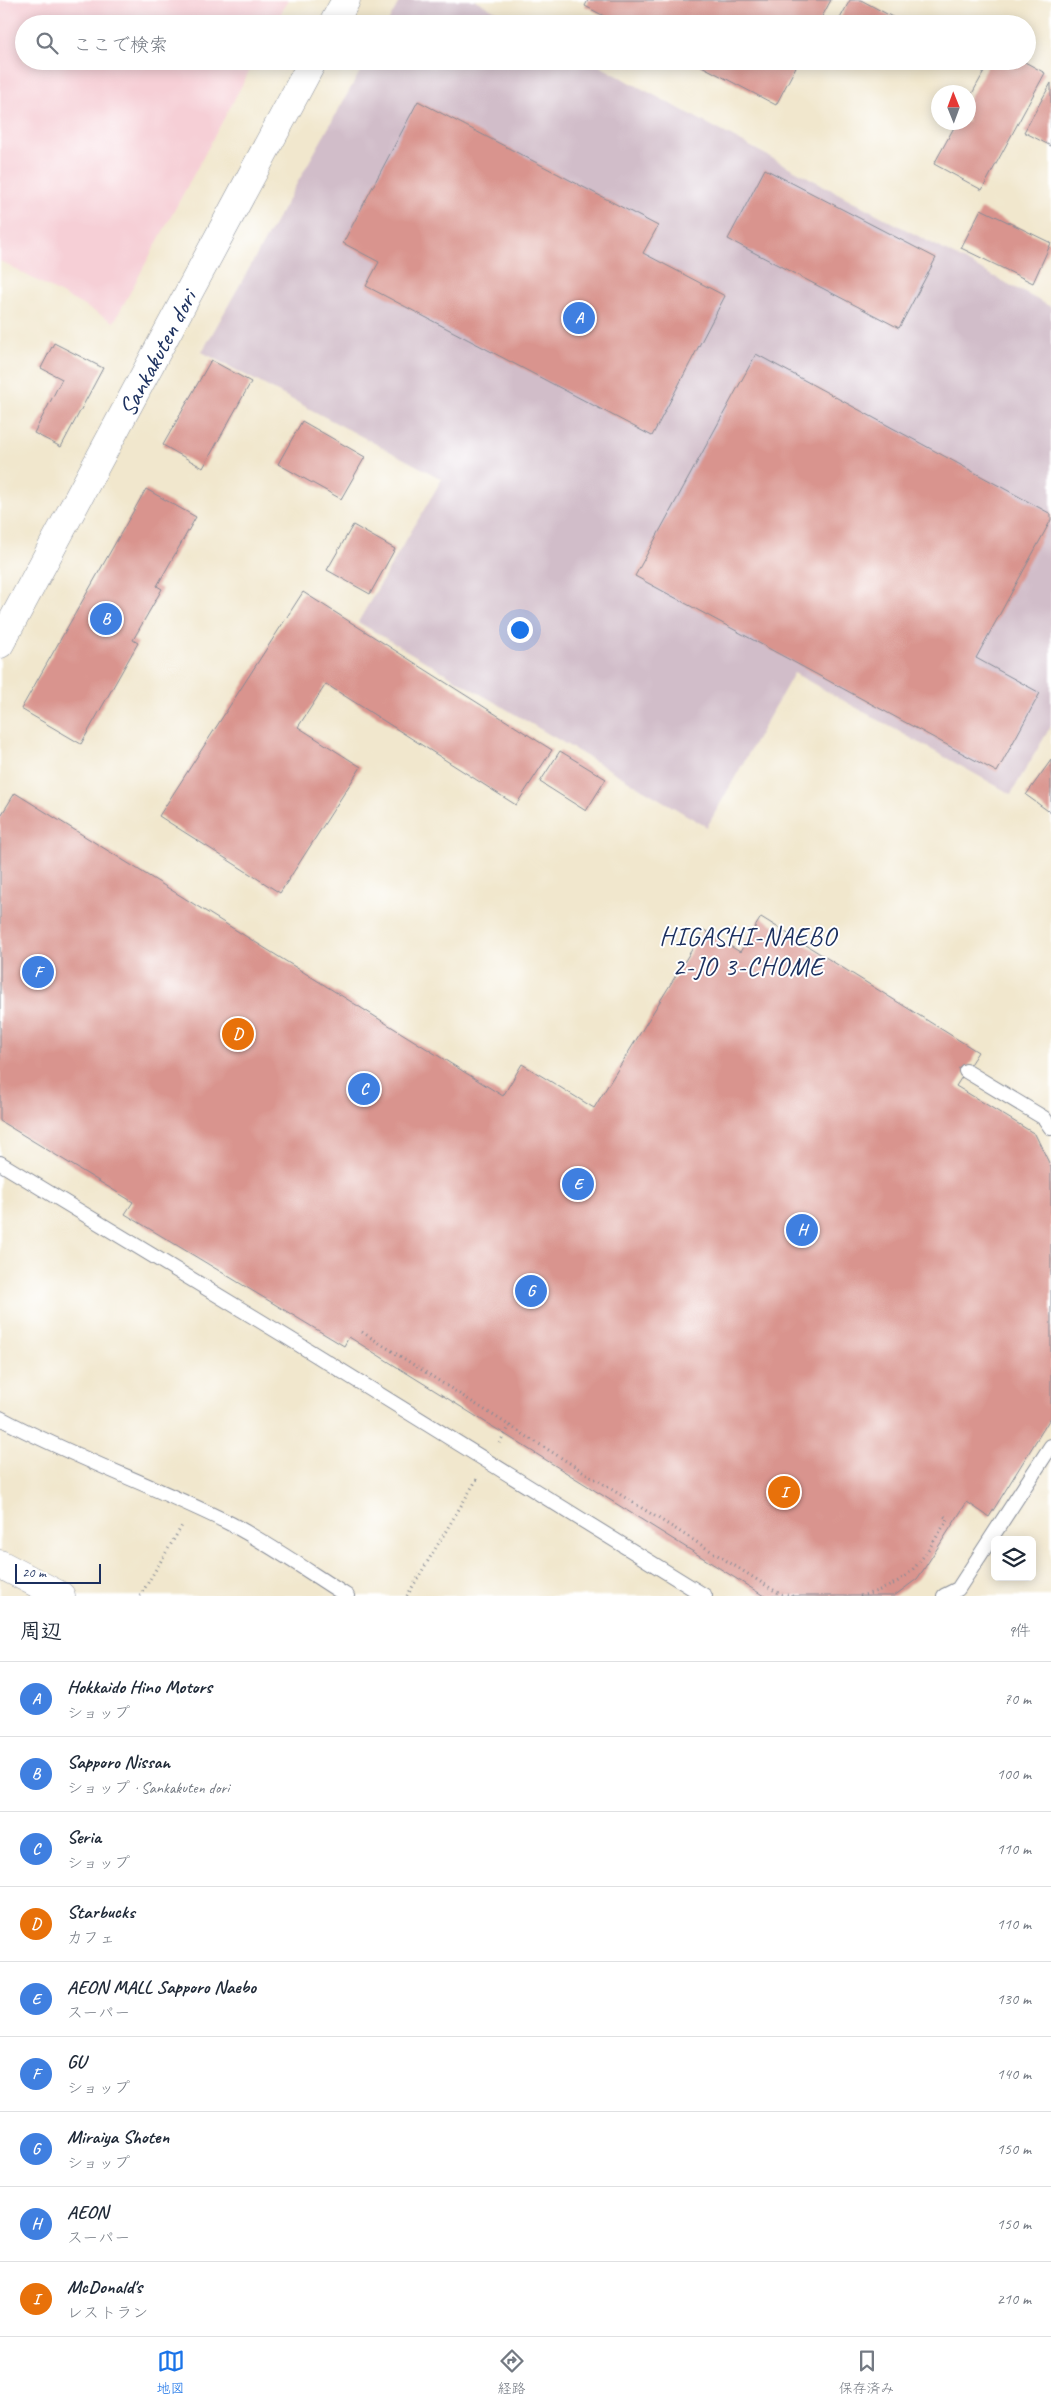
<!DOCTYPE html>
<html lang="ja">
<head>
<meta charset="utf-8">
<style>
  body { margin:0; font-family:Caveat,"Klee One",sans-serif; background:#f2f2f3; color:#1f2937 }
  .controls { position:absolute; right:15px; bottom:15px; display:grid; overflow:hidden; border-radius:8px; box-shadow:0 2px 12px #0003 }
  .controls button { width:45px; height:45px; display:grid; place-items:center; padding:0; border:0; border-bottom:1px solid #e0e1e3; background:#fff; color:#1f2937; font:25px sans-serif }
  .compass { position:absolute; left:931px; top:85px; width:45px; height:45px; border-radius:50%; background:#fff; box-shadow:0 2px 12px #0003; rotate:359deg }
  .scale { position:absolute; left:15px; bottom:12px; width:86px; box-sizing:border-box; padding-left:5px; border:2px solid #1b2f5e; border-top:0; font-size:14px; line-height:18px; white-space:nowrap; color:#1b2f5e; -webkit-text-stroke:4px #fff; paint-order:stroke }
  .you { position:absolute; left:519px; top:629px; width:18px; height:18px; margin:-12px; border:4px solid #fff; border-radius:50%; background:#1a73e8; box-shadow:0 0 0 8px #1a73e833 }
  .badge { display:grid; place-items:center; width:32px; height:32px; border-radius:50%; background:#1a73e8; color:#fff; font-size:16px; font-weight:700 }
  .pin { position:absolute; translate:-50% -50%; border:2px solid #fff; box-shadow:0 1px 5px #0006 }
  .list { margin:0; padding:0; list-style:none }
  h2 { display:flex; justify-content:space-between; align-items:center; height:65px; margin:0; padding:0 20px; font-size:21px }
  h2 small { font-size:16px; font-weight:400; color:#747a83 }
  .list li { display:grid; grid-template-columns:32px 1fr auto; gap:15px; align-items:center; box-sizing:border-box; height:75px; padding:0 20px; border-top:1px solid #e0e1e3 }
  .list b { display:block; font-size:19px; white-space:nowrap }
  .list p { margin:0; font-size:16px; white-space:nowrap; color:#747a83 }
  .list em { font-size:16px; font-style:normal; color:#747a83 }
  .icon { flex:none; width:28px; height:28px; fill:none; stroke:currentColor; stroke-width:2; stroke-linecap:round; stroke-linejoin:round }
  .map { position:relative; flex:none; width:1051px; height:1596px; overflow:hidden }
  .search { position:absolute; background:#fff; box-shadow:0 2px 12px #0003; left:15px; right:15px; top:15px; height:55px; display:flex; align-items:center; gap:12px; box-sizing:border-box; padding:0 18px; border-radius:28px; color:#747a83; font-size:19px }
  .sheet { height:740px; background:#fff }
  nav { display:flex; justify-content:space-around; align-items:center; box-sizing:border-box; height:70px; border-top:1px solid #e0e1e3; background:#fff; font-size:14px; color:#747a83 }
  nav a { display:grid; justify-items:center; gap:2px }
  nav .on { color:#1a73e8 }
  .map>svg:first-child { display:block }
</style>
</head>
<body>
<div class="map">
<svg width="1051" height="1596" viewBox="0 0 1051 1596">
  <rect width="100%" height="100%" fill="#fff"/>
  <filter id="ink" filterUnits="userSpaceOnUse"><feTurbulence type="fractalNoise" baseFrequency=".02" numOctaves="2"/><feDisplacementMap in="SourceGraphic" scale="10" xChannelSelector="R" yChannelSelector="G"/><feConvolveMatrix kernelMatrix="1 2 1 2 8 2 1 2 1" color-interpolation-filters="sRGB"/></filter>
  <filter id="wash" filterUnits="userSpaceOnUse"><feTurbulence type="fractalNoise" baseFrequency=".0096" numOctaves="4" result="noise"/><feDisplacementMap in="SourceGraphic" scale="20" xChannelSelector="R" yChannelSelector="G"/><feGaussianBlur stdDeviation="1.12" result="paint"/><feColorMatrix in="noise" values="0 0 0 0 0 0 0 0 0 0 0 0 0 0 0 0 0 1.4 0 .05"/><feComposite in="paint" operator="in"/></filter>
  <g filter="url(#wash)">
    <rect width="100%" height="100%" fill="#f1e7cd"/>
    <path fill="#f6cfd6" d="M0,0H288L275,24H24V61H255L114,322L0,261Z"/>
    <path fill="#d1bdc9" d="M400,0H475L520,24H387Z
      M366,61H590L1051,307V726L1011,794L794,673L707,827L358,622L442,479L202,352Z"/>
    <g id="blocks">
      <path fill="#d9948e" d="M588,0H831L818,24H619L585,6Z
        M850,0H861L898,20L896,24H837Z
        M692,61H799L776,105Z
        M990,61H1023L1045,73L982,190L934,164L957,122H968V101Z
        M1051,83V146L1024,132Z
        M418,101L658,226L643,253L725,296L652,436L366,286L379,262L343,243Z
        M765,169L936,258L899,328L728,239Z
        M981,209L1051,243L1033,283L961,248Z
        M54,343L103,368L61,447L34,433L62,379L41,368Z
        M756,354L1051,514V520L976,658L1040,693L997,772L635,576Z
        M211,360L251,382L203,468L163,445Z
        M302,421L365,457L341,499L278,464Z
        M146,489L196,517L157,586L162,589L133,640L138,643L81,744L21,709Z
        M353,525L395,549L370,594L327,570Z
        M303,592L552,750L516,805L326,684L298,727L361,767L280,893L159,816Z
        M560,751L606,779L586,811L540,782Z
        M1051,760V813L1026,795Z
        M15,793L503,1096L522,1064L594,1108L704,930L740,952L761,917L978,1052L956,1086L1035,1134L1051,1167V1417L989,1517L967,1502L924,1569L917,1579L894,1596H764L349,1337L344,1346L125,1214L133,1202L0,1121V817Z"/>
    </g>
  </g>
  <g filter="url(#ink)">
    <use href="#blocks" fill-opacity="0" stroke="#868b96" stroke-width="1"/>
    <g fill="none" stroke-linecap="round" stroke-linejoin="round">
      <defs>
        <path id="service" d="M966,1071L1044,1118L1051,1128
          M0,1163L290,1339L705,1596
          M0,1418C75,1458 155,1486 231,1524C271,1545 309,1572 347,1596
          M944,1596L958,1589L1051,1446"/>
        <path id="minor" d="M0,1564L61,1596"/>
        <path id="tertiary" d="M333,24L346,0
          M0,644L313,61"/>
      </defs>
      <use href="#service" stroke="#868b96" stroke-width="16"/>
      <use href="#minor" stroke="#868b96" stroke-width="29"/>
      <use href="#tertiary" stroke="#868b96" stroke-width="29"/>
      <path stroke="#868b96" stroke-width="3" stroke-dasharray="1 4" stroke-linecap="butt" d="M362,1332L510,1426
        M499,1443L510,1426L780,1594L793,1596
        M140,1596L183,1524
        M407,1596L477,1479
        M860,1596C913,1583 920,1562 948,1519L941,1514"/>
      <use href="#service" stroke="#fff" stroke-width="14"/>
      <use href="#minor" stroke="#fff" stroke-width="28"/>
      <use href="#tertiary" stroke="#fff" stroke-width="28"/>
    </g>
  </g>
  <g text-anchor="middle" stroke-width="4" stroke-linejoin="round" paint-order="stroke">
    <g font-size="25" fill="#1b2f5e" stroke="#fff">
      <text transform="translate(157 353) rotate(-62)" y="9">Sankakuten dori</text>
    </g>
    <g font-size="26" letter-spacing="1" fill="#1b2f5e" stroke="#fff">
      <text x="748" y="945">HIGASHI-NAEBO<tspan x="748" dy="30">2-JO 3-CHOME</tspan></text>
    </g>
  </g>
</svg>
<div class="controls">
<button><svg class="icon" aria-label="layers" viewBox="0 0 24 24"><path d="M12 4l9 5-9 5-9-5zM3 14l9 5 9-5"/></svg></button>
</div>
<svg class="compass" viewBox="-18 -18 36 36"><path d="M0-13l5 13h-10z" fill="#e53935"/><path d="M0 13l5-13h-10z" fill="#747a83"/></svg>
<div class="scale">20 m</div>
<div class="you"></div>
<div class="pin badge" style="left:579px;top:318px;background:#3f7fe0">A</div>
<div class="pin badge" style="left:106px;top:619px;background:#3f7fe0">B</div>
<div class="pin badge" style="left:364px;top:1089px;background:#3f7fe0">C</div>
<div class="pin badge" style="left:238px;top:1034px;background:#e8710a">D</div>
<div class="pin badge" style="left:578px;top:1184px;background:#3f7fe0">E</div>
<div class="pin badge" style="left:38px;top:972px;background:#3f7fe0">F</div>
<div class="pin badge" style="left:531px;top:1291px;background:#3f7fe0">G</div>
<div class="pin badge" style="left:802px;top:1230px;background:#3f7fe0">H</div>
<div class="pin badge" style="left:784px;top:1492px;background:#e8710a">I</div>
<div class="search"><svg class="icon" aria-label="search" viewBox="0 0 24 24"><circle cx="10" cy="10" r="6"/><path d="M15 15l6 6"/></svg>ここで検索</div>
</div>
<section class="sheet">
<h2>周辺<small>9件</small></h2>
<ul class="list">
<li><span class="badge" style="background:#3f7fe0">A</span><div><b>Hokkaido Hino Motors</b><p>ショップ</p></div><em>70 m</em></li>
<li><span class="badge" style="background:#3f7fe0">B</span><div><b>Sapporo Nissan</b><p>ショップ · Sankakuten dori</p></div><em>100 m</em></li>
<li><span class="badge" style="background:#3f7fe0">C</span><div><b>Seria</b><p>ショップ</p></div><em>110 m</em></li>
<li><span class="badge" style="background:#e8710a">D</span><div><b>Starbucks</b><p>カフェ</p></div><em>110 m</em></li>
<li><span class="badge" style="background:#3f7fe0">E</span><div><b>AEON MALL Sapporo Naebo</b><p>スーパー</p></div><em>130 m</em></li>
<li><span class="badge" style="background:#3f7fe0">F</span><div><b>GU</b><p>ショップ</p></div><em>140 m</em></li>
<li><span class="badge" style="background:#3f7fe0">G</span><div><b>Miraiya Shoten</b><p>ショップ</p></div><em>150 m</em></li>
<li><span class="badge" style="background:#3f7fe0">H</span><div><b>AEON</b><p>スーパー</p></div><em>150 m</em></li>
<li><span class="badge" style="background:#e8710a">I</span><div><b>McDonald's</b><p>レストラン</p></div><em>210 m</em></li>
</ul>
</section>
<nav>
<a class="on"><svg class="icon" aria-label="map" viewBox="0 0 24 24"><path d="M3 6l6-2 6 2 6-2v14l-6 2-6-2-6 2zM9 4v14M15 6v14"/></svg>地図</a>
<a><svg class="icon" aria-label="directions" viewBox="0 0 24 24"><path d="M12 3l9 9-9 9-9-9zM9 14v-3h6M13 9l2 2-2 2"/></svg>経路</a>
<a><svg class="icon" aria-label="saved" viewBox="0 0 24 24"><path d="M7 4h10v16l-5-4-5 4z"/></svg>保存済み</a>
</nav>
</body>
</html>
